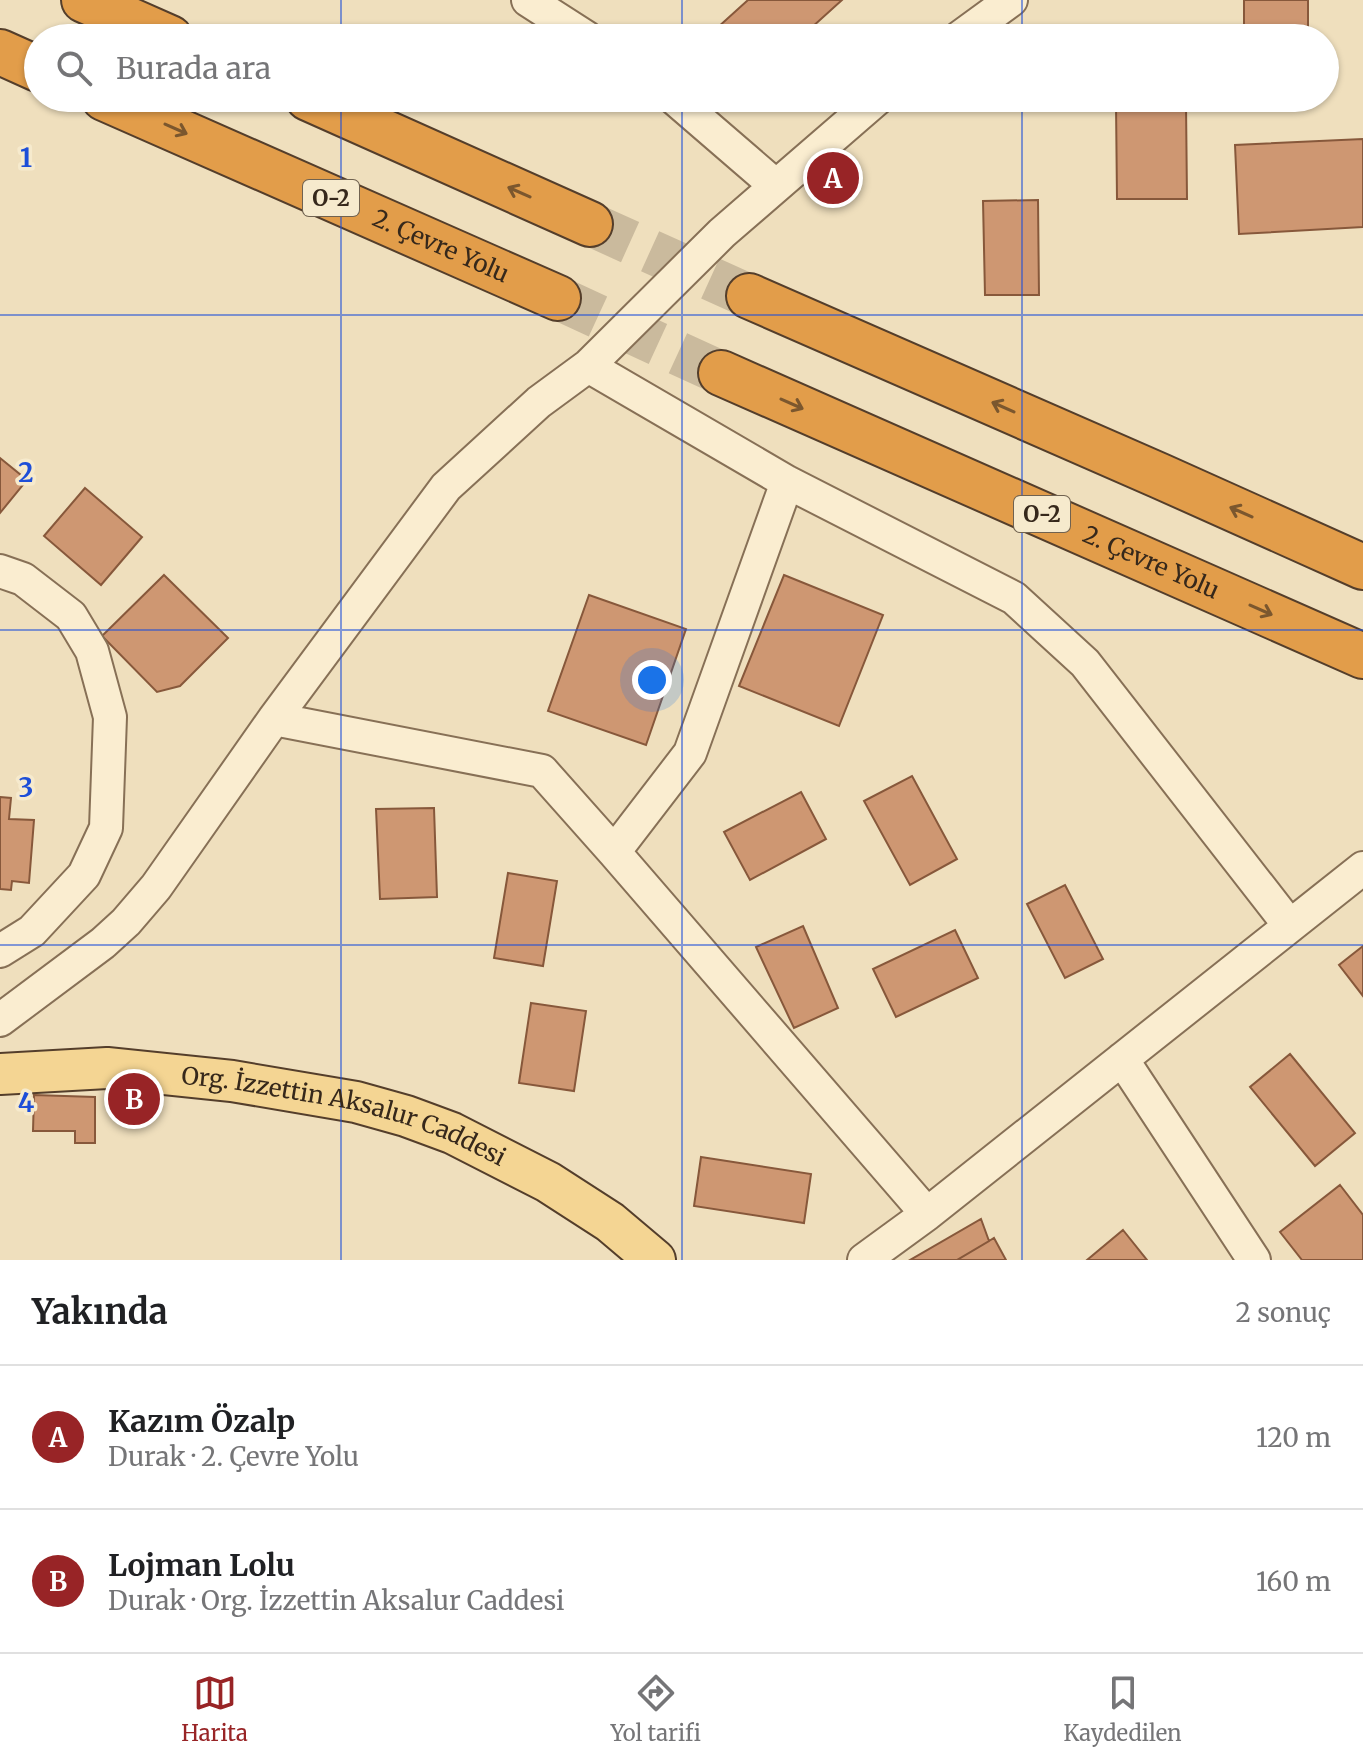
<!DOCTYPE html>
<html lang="tr">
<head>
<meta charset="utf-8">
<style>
  body { margin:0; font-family:Merriweather,serif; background:#f6f6f6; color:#202124 }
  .you { position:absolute; left:652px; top:680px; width:28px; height:28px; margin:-20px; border:6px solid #fff; border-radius:50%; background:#1a73e8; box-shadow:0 0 0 12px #1a73e833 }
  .badge { display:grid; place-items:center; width:52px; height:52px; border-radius:50%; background:#982426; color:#fff; font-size:26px; font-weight:700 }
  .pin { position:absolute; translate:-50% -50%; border:4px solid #fff; box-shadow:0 2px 8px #0006 }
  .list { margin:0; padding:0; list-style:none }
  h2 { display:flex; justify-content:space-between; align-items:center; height:104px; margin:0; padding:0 32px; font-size:34px }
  h2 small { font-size:26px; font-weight:400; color:#757577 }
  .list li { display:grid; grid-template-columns:52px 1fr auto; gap:24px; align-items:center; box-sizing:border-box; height:144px; padding:0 32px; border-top:2px solid #e0e0e0 }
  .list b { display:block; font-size:30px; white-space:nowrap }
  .list p { margin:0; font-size:26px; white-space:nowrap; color:#757577 }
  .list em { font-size:26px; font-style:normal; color:#757577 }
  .icon { flex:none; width:44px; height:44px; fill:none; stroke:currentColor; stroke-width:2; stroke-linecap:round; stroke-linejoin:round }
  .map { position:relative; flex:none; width:1363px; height:1260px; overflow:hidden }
  .search { position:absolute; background:#fff; box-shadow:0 2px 6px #0004; left:24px; right:24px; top:24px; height:88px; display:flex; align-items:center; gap:20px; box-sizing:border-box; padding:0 28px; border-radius:44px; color:#757577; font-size:30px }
  .sheet { height:392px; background:#fff }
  nav { display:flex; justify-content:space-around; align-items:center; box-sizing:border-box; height:112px; border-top:2px solid #e0e0e0; background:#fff; font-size:22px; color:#757577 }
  nav a { display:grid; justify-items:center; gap:4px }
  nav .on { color:#982426 }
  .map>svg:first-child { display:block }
</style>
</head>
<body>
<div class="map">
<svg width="1363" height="1260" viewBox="0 0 1363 1260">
  <rect width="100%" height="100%" fill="#efdfbd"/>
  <path fill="#ce9772" stroke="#87583b" stroke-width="2" d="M748,0H842L800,38H706Z
    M1244,0H1308V38H1244Z
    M1116,104H1186L1187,199H1117Z
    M1363,139V227L1239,234L1235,145Z
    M1038,200L1039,295H985L983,201Z
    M0,458L27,480L0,513Z
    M85,488L142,537L101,585L44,536Z
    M164,575L228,638L180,686L157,692L102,636Z
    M784,575L883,615L839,726L739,686Z
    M589,595L686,629L646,745L548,711Z
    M912,776L957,859L910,885L864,801Z
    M801,792L826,839L750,880L724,832Z
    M0,797L11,798L9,819L34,820L29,883L12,881L11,890L0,889Z
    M434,808L437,897L380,899L376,809Z
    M508,873L557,881L543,966L494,958Z
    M1065,885L1103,959L1065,978L1027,904Z
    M803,926L838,1008L794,1028L756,947Z
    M955,930L978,978L896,1017L873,969Z
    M1363,946V996L1339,965Z
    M531,1003L586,1011L574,1091L519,1083Z
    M1290,1054L1355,1133L1315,1166L1250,1087Z
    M34,1095L95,1097V1143H75V1131H33Z
    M701,1157L811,1174L804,1223L694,1206Z
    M1340,1185L1363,1215V1260H1302L1280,1232Z
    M981,1219L989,1241L957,1260H910Z
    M1123,1230L1147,1260H1087Z
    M994,1238L1006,1260H957L989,1241Z"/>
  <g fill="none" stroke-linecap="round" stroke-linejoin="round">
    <path stroke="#caba9d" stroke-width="44" stroke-dasharray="44 22" stroke-linecap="butt" d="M590,224L749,296
      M558,298L721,373"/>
    <defs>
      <path id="minor" d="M528,0L587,38
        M959,38L1011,0
        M674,98L776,186
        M588,366L787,482L1014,598L1085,663L1290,926
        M0,571L23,579L71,616L92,651L110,717L106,828L84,875L32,931L0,951
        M274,719L542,771L614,852L927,1214L1363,868
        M614,852L690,753L787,482
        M0,1020L103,943L126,922L156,887L274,719L446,487L539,402L588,366L722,233L878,98
        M1122,1059L1254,1260
        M864,1260L927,1214"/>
      <g id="major">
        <path id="s1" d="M0,1074L107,1068L232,1081L356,1102L406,1116L452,1133L548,1182L610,1222L655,1260"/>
      </g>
      <g id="highway">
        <path d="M84,0L170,38"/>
        <path d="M0,52L38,69"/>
        <path id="s2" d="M104,98L558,298"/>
        <path d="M308,98L590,224"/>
        <path d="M749,296L1160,476L1363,567"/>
        <path id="s3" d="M721,373L1363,656"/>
      </g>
    </defs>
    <use href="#minor" stroke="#877056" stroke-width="36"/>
    <use href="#major" stroke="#543e2b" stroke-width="44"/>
    <use href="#highway" stroke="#543e2b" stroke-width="48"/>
    <use href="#minor" stroke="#faedd0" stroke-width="32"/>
    <use href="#major" stroke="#f4d593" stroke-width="40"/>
    <use href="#highway" stroke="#e29d4a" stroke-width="44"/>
  </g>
  <defs><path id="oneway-shaft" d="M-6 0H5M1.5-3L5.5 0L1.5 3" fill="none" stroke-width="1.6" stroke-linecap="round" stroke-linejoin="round" transform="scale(2)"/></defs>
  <g stroke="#7b572e">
    <use href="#oneway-shaft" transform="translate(176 129) rotate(24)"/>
    <use href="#oneway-shaft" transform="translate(519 192) rotate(-156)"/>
    <use href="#oneway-shaft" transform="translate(792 404) rotate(24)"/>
    <use href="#oneway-shaft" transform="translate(1003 407) rotate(-156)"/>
    <use href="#oneway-shaft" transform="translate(1241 512) rotate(-156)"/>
    <use href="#oneway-shaft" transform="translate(1261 610) rotate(24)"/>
  </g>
  <path fill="none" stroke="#1d4ed8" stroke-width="2" stroke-opacity="0.55" d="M341,0V38M682,0V38M1022,0V38M341,98V1260M682,98V1260M1022,98V1260M0,315H1363M0,630H1363M0,945H1363"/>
  <g text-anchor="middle" stroke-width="7" stroke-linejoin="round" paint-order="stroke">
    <g fill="#f6eacd" stroke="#706250" stroke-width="2">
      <rect x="303" y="180" width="56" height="36" rx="6"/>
      <rect x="1014" y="496" width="56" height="36" rx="6"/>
    </g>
    <g font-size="22" font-weight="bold" fill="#36281b">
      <text x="331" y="206">O-2</text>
      <text x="1042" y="522">O-2</text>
    </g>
    <g font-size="24" fill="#36281b" stroke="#f6eacd">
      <text dy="8" stroke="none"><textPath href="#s2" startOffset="368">2. Çevre Yolu</textPath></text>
      <text dy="8" stroke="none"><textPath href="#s3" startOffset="470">2. Çevre Yolu</textPath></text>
      <text dy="8" stroke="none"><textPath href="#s1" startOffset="350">Org. İzzettin Aksalur Caddesi</textPath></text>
    </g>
  </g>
  <g font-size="26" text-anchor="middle" font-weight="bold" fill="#1d4ed8" stroke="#f6eacd" stroke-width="7" stroke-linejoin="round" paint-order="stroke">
    <text x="26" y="167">1</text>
    <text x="26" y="482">2</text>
    <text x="26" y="797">3</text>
    <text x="26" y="1112">4</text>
  </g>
</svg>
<div class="you"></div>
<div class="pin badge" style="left:833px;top:178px">A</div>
<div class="pin badge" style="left:134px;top:1099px">B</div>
<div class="search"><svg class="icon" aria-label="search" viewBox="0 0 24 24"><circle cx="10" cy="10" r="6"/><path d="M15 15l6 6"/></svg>Burada ara</div>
</div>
<section class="sheet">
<h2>Yakında<small>2 sonuç</small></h2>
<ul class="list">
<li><span class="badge">A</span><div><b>Kazım Özalp</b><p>Durak · 2. Çevre Yolu</p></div><em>120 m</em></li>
<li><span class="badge">B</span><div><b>Lojman Lolu</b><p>Durak · Org. İzzettin Aksalur Caddesi</p></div><em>160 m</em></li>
</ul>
</section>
<nav>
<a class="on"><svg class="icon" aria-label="map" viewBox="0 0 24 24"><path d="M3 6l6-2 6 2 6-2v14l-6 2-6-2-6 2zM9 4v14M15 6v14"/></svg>Harita</a>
<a><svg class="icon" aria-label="directions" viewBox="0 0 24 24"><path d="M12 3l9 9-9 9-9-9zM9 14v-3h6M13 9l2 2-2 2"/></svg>Yol tarifi</a>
<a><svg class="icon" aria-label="saved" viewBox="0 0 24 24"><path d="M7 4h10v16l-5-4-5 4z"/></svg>Kaydedilen</a>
</nav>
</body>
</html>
